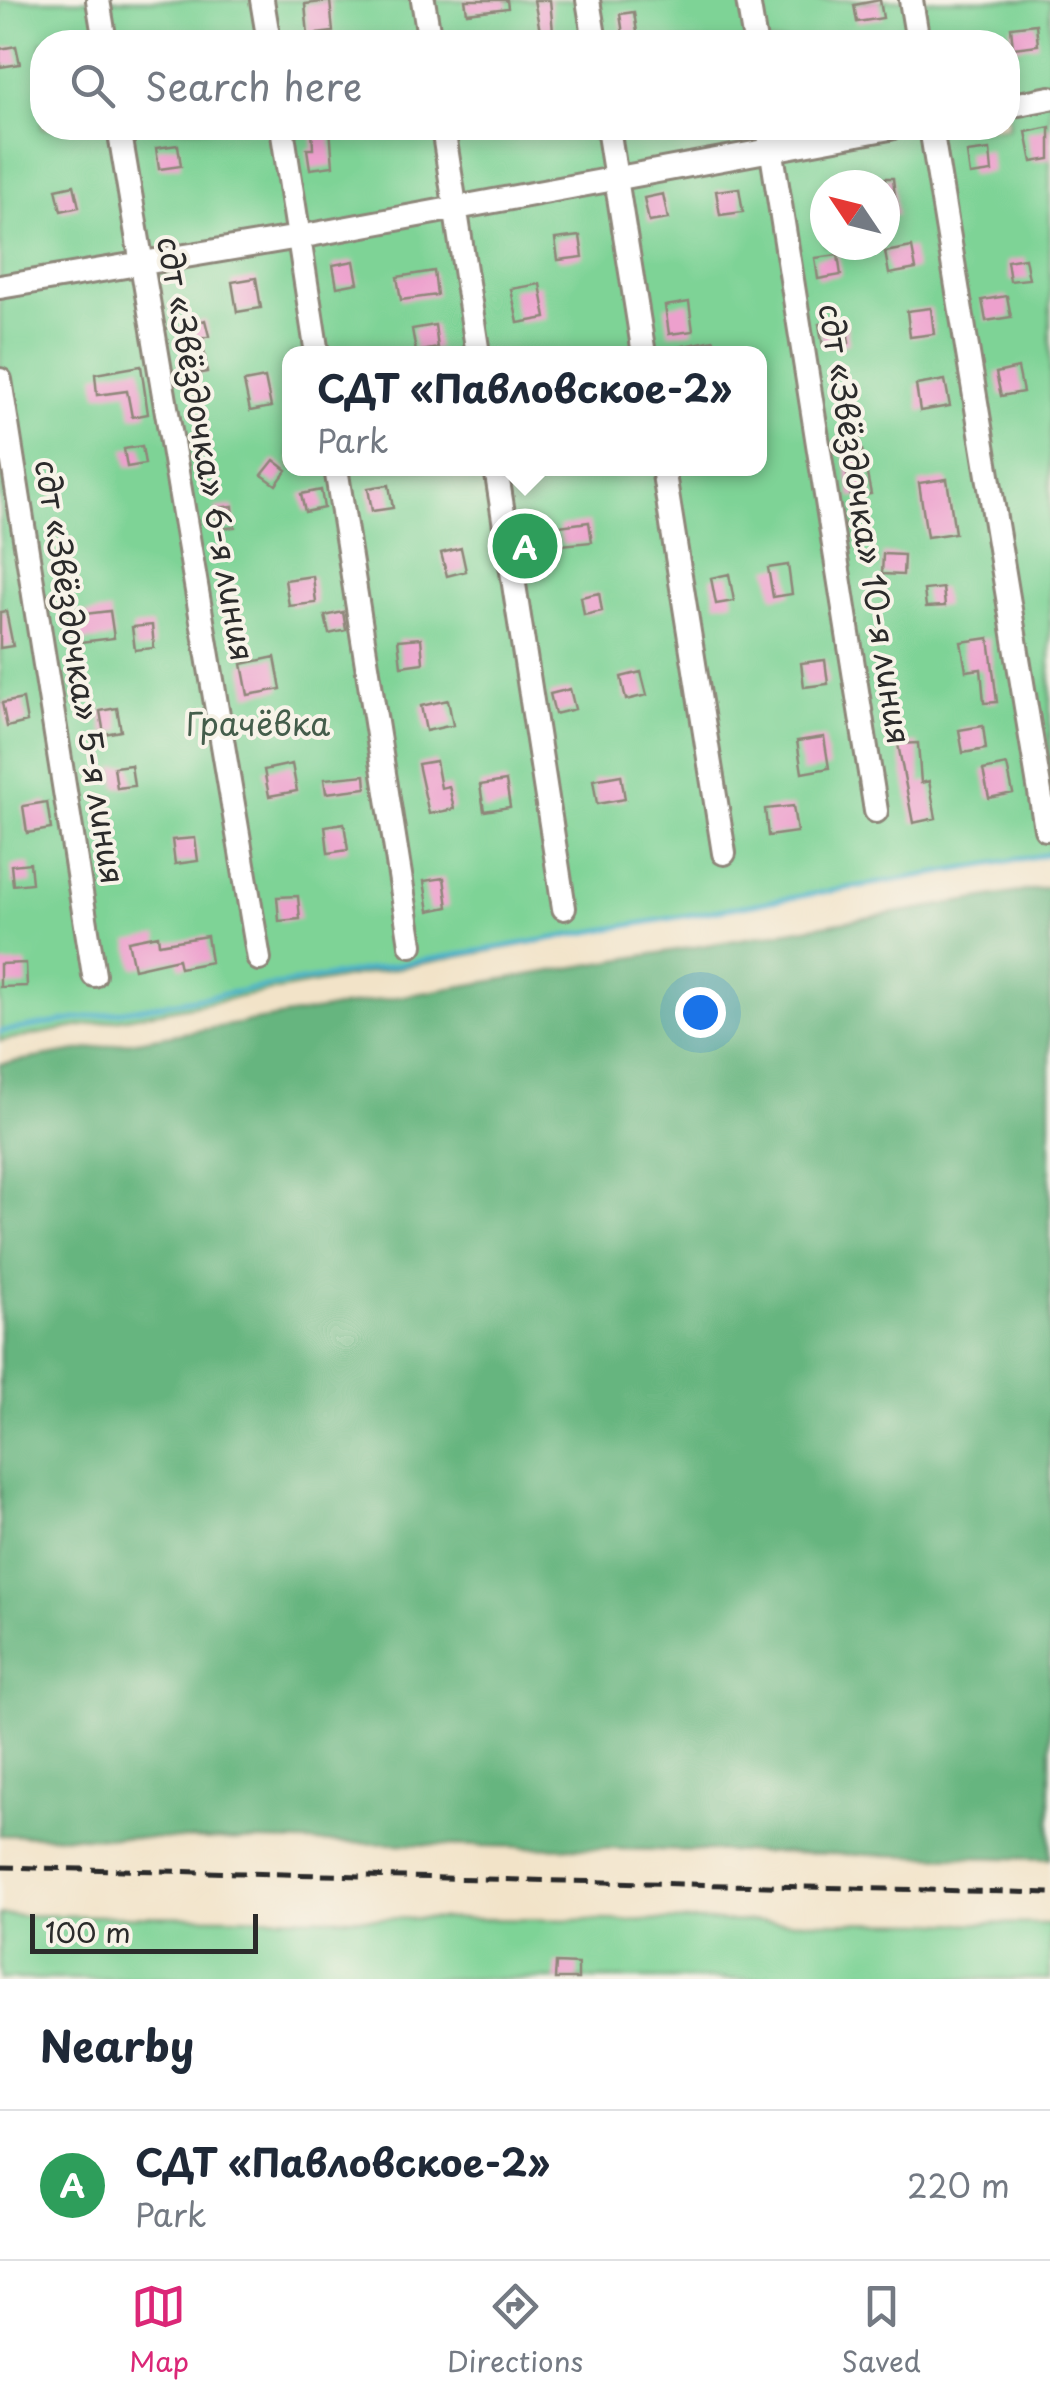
<!DOCTYPE html>
<html lang="en">
<head>
<meta charset="utf-8">
<style>
  body { margin:0; font-family:"Playpen Sans",sans-serif; background:#f2f2f3; color:#1f2937 }
  .compass { position:absolute; left:810px; top:170px; width:90px; height:90px; border-radius:50%; background:#fff; box-shadow:0 5px 15px #0003; rotate:305deg }
  .scale { position:absolute; left:30px; bottom:25px; width:228px; box-sizing:border-box; padding-left:10px; border:5px solid #2b2b2b; border-top:0; font-size:28px; line-height:35px; white-space:nowrap; color:#2b2b2b; -webkit-text-stroke:8px #f7f3e8; paint-order:stroke }
  .you { position:absolute; left:700px; top:1012px; width:35px; height:35px; margin:-25px; border:8px solid #fff; border-radius:50%; background:#1a73e8; box-shadow:0 0 0 15px #1a73e833 }
  .badge { display:grid; place-items:center; width:65px; height:65px; border-radius:50%; background:#db2777; color:#fff; font-size:32px; font-weight:700 }
  .pin { position:absolute; translate:-50% -50%; border:5px solid #fff; box-shadow:0 2px 10px #0006 }
  .popup { position:absolute; left:282px; top:346px; width:485px; height:130px; box-sizing:border-box; display:grid; place-content:center; border-radius:20px; background:#fff; filter:drop-shadow(0 2px 8px #0005); font-size:32px; white-space:nowrap; color:#747a83 }
  .popup b { font-size:38px; color:#1f2937 }
  .popup::after { content:''; position:absolute; left:50%; top:100%; margin-left:-20px; border:20px solid transparent; border-top-color:#fff }
  .list { margin:0; padding:0; list-style:none }
  h2 { display:flex; justify-content:space-between; align-items:center; height:130px; margin:0; padding:0 40px; font-size:42px }
  h2 small { font-size:32px; font-weight:400; color:#747a83 }
  .list li { display:grid; grid-template-columns:65px 1fr auto; gap:30px; align-items:center; box-sizing:border-box; height:150px; padding:0 40px; border-top:2px solid #e0e1e3 }
  .list b { display:block; font-size:38px; white-space:nowrap }
  .list p { margin:0; font-size:32px; white-space:nowrap; color:#747a83 }
  .list em { font-size:32px; font-style:normal; color:#747a83 }
  .icon { flex:none; width:55px; height:55px; fill:none; stroke:currentColor; stroke-width:2; stroke-linecap:round; stroke-linejoin:round }
  .map { position:relative; flex:none; width:1050px; height:1979px; overflow:hidden }
  .search { position:absolute; background:#fff; box-shadow:0 5px 15px #0003; left:30px; right:30px; top:30px; height:110px; display:flex; align-items:center; gap:25px; box-sizing:border-box; padding:0 35px; border-radius:40px; color:#747a83; font-size:38px }
  .sheet { height:280px; background:#fff }
  nav { display:flex; justify-content:space-around; align-items:center; box-sizing:border-box; height:140px; border-top:2px solid #e0e1e3; background:#fff; font-size:28px; color:#747a83 }
  nav a { display:grid; justify-items:center; gap:5px }
  nav .on { color:#db2777 }
  .map>svg:first-child { display:block }
</style>
</head>
<body>
<div class="map">
<svg width="1050" height="1979" viewBox="0 0 1050 1979">
  <rect width="100%" height="100%" fill="#f7f3e8"/>
  <filter id="ink" filterUnits="userSpaceOnUse"><feTurbulence type="fractalNoise" baseFrequency=".01" numOctaves="2"/><feDisplacementMap in="SourceGraphic" scale="20" xChannelSelector="R" yChannelSelector="G"/><feConvolveMatrix kernelMatrix="1 2 1 2 8 2 1 2 1" color-interpolation-filters="sRGB"/></filter>
  <filter id="wash" filterUnits="userSpaceOnUse"><feTurbulence type="fractalNoise" baseFrequency=".0048" numOctaves="4" result="noise"/><feDisplacementMap in="SourceGraphic" scale="40" xChannelSelector="R" yChannelSelector="G"/><feGaussianBlur stdDeviation="2.25" result="paint"/><feColorMatrix in="noise" values="0 0 0 0 0 0 0 0 0 0 0 0 0 0 0 0 0 1.4 0 .05"/><feComposite in="paint" operator="in"/></filter>
  <g filter="url(#wash)">
    <rect width="100%" height="100%" fill="#f2e3c8"/>
    <path fill="#7ed396" stroke="#547f60" stroke-width="2.5" fill-rule="evenodd" d="M0,0H1050V854L632,925L0,1041ZM42,42H1008V128H42ZM825,185H885V245H825ZM290,354H760V468H290Z
      M0,1915L1050,1924V1979H0Z"/>
    <path fill="#66b57f" stroke="#487055" stroke-width="2.5" d="M1050,887V1859L0,1835V1064Z"/>
    <g fill="none" stroke-linecap="round" stroke-linejoin="round">
      <path stroke="#4bb0ca" stroke-width="5" d="M0,1032L1050,854"/>
    </g>
    <g id="blocks">
      <path fill="#eda0cd" d="M465,0H507L508,8L467,13Z
        M534,0H550L554,42H513L512,35L540,31Z
        M880,0L883,18L857,22L854,5Z
        M330,1L333,32L308,35L305,4Z
        M634,12L638,39L624,41L620,14Z
        M1036,24L1038,45L1013,48L1011,27Z
        M16,46L20,64L0,67V49Z
        M1050,127V159L1032,162L1026,132Z
        M312,128H330L333,166L310,169L307,149H313Z
        M178,145L181,166L159,169L156,148Z
        M990,150L992,172L970,175L967,153Z
        M885,178H893L897,215L885,216Z
        M74,185L79,207L61,211L56,189Z
        M739,188L743,212L720,215L716,191Z
        M663,194L668,219L649,222L644,198Z
        M580,236L583,257L558,260L555,239Z
        M912,247L916,269L889,274L885,252Z
        M838,255L841,275L818,279L815,258Z
        M1025,258L1029,279L1010,281L1007,261Z
        M354,261L358,283L337,287L333,265Z
        M434,271L437,295L401,300L397,277Z
        M256,278L261,308L237,312L232,282Z
        M540,284L546,318L518,323L511,289Z
        M1007,296L1011,317L986,321L982,300Z
        M689,302L693,331L669,334L665,306Z
        M931,308L934,334L910,337L907,311Z
        M205,320L209,336L202,338L207,372L190,375L187,356L195,355L186,326Z
        M846,320L849,343L823,347L819,324Z
        M435,325L438,348L416,352L412,329Z
        M714,340L717,354H674L673,348Z
        M141,366L148,414L132,417L127,391L97,395L95,374Z
        M1018,368L1023,392L1001,396L996,373Z
        M265,378L271,407L250,411L244,382Z
        M945,380L950,406L920,411L916,385Z
        M858,430L871,494L851,497L840,433Z
        M142,446L145,464L127,467L124,449Z
        M274,460L287,470L276,485L262,475Z
        M947,479L955,533L927,537L919,483Z
        M389,485L393,508L372,511L368,488Z
        M321,490L324,508L305,512L301,494Z
        M233,506L235,527L218,529L216,508Z
        M589,522L592,542L562,545L559,526Z
        M461,548L466,571L447,576L441,553Z
        M883,554L904,555L903,575L882,574Z
        M788,565L792,594L773,597L768,568Z
        M729,574L734,601L716,604L711,578Z
        M313,576L316,603L289,606L285,580Z
        M943,588L945,606L926,607L924,590Z
        M599,593L602,611L584,615L581,597Z
        M6,611L13,646L0,648V612Z
        M110,611L114,638L80,642L76,615Z
        M343,612L346,630L329,634L325,616Z
        M152,625L154,648L135,650L132,627Z
        M421,638L423,663L401,666L398,640Z
        M989,638L997,702L984,703L981,669L966,671L961,642Z
        M275,657L281,689L248,695L242,664Z
        M825,660L828,684L804,687L801,663Z
        M641,672L647,695L626,700L621,677Z
        M570,689L575,709L555,714L550,694Z
        M23,699L27,722L7,727L2,703Z
        M448,700L453,725L426,731L421,706Z
        M117,708L121,731L104,734L100,711Z
        M983,726L986,749L963,753L959,730Z
        M824,737L829,768L802,773L797,741Z
        M918,743L921,783L929,781L936,818L913,823L898,744Z
        M436,761L441,788L449,786L454,809L429,814L418,764Z
        M292,764L297,791L269,796L264,770Z
        M131,765L134,786L117,788L114,767Z
        M1007,765L1013,793L989,798L983,770Z
        M365,775L366,788L326,793L324,779Z
        M621,775L625,799L597,804L593,780Z
        M506,781L510,807L484,811L480,785Z
        M47,802L51,829L27,833L23,806Z
        M793,806L797,832L768,836L765,809Z
        M344,823L348,850L328,853L325,826Z
        M195,838L198,861L175,864L172,840Z
        M30,863L32,883L13,885L11,865Z
        M444,878L448,907L429,911L424,881Z
        M298,896L300,919L279,921L277,897Z
        M158,935L159,944L207,936L211,962L180,968L178,959L134,969L128,941Z
        M26,963L27,986L0,987V964Z
        M556,1963L578,1964V1979H555Z"/>
    </g>
  </g>
  <g filter="url(#ink)">
    <use href="#blocks" fill-opacity="0" stroke="#8e877a" stroke-width="2.5"/>
    <g fill="none" stroke-linecap="round" stroke-linejoin="round">
      <defs>
        <path id="minor" d="M98,0L105,42
          M262,0L269,42
          M423,0L430,42
          M588,0L595,42
          M748,0L755,42
          M911,0L918,42
          M1008,106L1050,98
          M119,128L259,959
          M282,128L317,354
          M443,128L478,354
          M608,128L644,354
          M768,128L876,811
          M931,128L1046,829
          M0,287L299,237L890,128
          M0,380L94,975
          M336,468L411,945
          M496,468L564,908
          M663,468L724,853"/>
      </defs>
      <use href="#minor" stroke="#8e877a" stroke-width="28"/>
      <use href="#minor" stroke="#fff" stroke-width="22"/>
      <path stroke="#2b2b2b" stroke-width="5" stroke-dasharray="15 8" stroke-linecap="butt" d="M0,1867L1050,1893"/>
    </g>
  </g>
  <g text-anchor="middle" stroke-width="8" stroke-linejoin="round" paint-order="stroke">
    <g font-size="32" fill="#2b2b2b" stroke="#f7f3e8">
      <text transform="translate(205 449) rotate(80)" y="11">сдт «Звёздочка» 6-я линия</text>
      <text transform="translate(864 524) rotate(81)" y="11">сдт «Звёздочка» 10-я линия</text>
      <text transform="translate(79 672) rotate(81)" y="11">сдт «Звёздочка» 5-я линия</text>
    </g>
    <g font-size="32" fill="#445d4b" stroke="#f7f3e8">
      <text x="258" y="736">Грачёвка</text>
    </g>
  </g>
</svg>
<svg class="compass" viewBox="-18 -18 36 36"><path d="M0-13l5 13h-10z" fill="#e53935"/><path d="M0 13l5-13h-10z" fill="#747a83"/></svg>
<div class="scale">100 m</div>
<div class="you"></div>
<div class="pin badge" style="left:525px;top:546px;background:#2e9e5b">A</div>
<div class="popup"><b>СДТ «Павловское-2»</b>Park</div>
<div class="search"><svg class="icon" aria-label="search" viewBox="0 0 24 24"><circle cx="10" cy="10" r="6"/><path d="M15 15l6 6"/></svg>Search here</div>
</div>
<section class="sheet">
<h2>Nearby<small></small></h2>
<ul class="list">
<li><span class="badge" style="background:#2e9e5b">A</span><div><b>СДТ «Павловское-2»</b><p>Park</p></div><em>220 m</em></li>
</ul>
</section>
<nav>
<a class="on"><svg class="icon" aria-label="map" viewBox="0 0 24 24"><path d="M3 6l6-2 6 2 6-2v14l-6 2-6-2-6 2zM9 4v14M15 6v14"/></svg>Map</a>
<a><svg class="icon" aria-label="directions" viewBox="0 0 24 24"><path d="M12 3l9 9-9 9-9-9zM9 14v-3h6M13 9l2 2-2 2"/></svg>Directions</a>
<a><svg class="icon" aria-label="saved" viewBox="0 0 24 24"><path d="M7 4h10v16l-5-4-5 4z"/></svg>Saved</a>
</nav>
</body>
</html>
